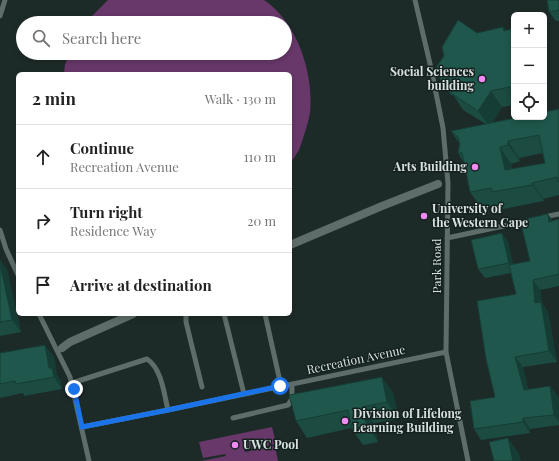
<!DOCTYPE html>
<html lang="en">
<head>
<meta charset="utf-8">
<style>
  body { margin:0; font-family:"Playfair Display",serif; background:#f6f6f6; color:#222 }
  .controls { position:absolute; right:12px; top:12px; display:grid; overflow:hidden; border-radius:6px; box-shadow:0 2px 6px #0003 }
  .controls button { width:36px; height:36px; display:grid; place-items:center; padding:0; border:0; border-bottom:1px solid #e0e0e0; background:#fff; color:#222; font:20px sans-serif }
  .stop { position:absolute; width:12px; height:12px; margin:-9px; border:3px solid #1a73e8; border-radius:50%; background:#fff }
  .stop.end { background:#1a73e8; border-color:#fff; box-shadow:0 1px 4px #0008 }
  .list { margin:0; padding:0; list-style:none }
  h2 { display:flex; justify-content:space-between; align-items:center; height:52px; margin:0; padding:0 16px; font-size:17px }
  h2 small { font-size:13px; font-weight:400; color:#767676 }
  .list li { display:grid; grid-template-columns:26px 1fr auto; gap:12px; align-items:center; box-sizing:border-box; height:64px; padding:0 16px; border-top:1px solid #e0e0e0 }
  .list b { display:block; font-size:15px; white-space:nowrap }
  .list p { margin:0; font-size:13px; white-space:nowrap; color:#767676 }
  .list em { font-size:13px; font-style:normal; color:#767676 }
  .icon { flex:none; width:22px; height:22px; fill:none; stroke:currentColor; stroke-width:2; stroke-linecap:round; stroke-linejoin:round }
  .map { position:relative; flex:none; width:559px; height:461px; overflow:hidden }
  .search { position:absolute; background:#fff; box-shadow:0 2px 6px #0003; left:16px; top:16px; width:276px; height:44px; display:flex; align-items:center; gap:10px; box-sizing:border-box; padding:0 14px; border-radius:22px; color:#767676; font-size:15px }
  .panel { position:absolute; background:#fff; box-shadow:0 2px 6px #0003; left:16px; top:72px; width:276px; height:244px; border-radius:6px }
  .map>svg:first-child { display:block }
</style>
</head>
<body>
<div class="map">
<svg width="559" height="461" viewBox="0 0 559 461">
  <rect width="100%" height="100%" fill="#1d2b28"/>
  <path fill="#68386a" d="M108,0H264C297,22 314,73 310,112C309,120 302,143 299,150C296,155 293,159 290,163V74H64L65,64L70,53H285V23H85Z
    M272,427L276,444L244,450L245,452L275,446L278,461H201L226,456L225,454L203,458L199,442Z"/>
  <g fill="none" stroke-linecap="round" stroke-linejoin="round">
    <path stroke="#5e6d69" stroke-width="5" d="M415,0L431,68L443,128L448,183L446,352L468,461
      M0,16L5,0
      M544,217L559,214
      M0,230L6,249L18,275
      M447,238L527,221
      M39,314L70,377L89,461
      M187,314L186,316V322L202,387
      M224,314L244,394
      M265,314L281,386
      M72,383L147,359C162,369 164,394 168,410
      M233,418L288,405L292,399V384
      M82,427L168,410L446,352"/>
    <path stroke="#5e6d69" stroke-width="8" d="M290,245L382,206L438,184
      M62,348L70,342L133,314"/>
  </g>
  <path fill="#1b4b41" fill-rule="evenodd" d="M559,0V21H556L549,12Z
    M503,27L506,31L511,29L514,33V105L502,107L492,123L559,109V195L543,199L544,201L503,209L501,204L482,209L470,192L464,163L458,153L459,143L451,131L486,124L463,110L454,96L451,95L440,79L477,33ZM543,153L545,163L512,169L511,164L520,161L519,158Z
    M559,219V286L540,290L542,303L548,312L557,362L523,367L528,389L558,396L559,407V425L530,429V433L481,440L474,429L495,397L516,294L511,273L485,278L478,269L502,233L508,242L513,264L530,261L553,221Z
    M0,260L7,270L21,332L0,336Z
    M0,353L54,357L57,375L60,380L62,389L24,396L23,393L0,398Z
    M393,393L399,419L374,423L378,442L363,445L351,428L307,438L296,421Z"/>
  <path fill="#163d35" d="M491,91L502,107L490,127L478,111Z
    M508,141L519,158L520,161L508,145Z
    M500,147L511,164L516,186L505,170Z
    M532,183L543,199L544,201L532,185Z
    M548,214L555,224L549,222Z
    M502,233L508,242L515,272L509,263Z
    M0,260L7,270L21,332L12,320L0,263Z
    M533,280L540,290L542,303L548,312L557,362L549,351L535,303Z
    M45,345L54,357L57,375L60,380L62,389L54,377L49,368Z
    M515,357L523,367L531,400L524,390Z
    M382,377L393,393L399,419L387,402Z
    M550,386L558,396L559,407V422L554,415Z
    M362,407L374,423L378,442L367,426Z
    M523,418L530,429V433L523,422Z
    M508,438L519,454L521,461H513Z"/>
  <path fill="#1f574c" stroke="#163d35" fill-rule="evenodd" d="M547,0H559V10L549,12Z
    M458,20L477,33L503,27L504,31L511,29L513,33H514V86L491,91L478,111L452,94L450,85L440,79L435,69L444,56L442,47Z
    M559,109V181L558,182L557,177L532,183V185L492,192L491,188L470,192L462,153H458L460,145L458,137L451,131L520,117H544V112ZM539,135L545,163L505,170L500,147L508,145V141Z
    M548,214L549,222L559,219V274L533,280L535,303L541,302L549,351L515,357L524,390L550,386L554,415L523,418V422L474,429L470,401L495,397L486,359L477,301L516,294L509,265L530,261L520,220Z
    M502,233L509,263L478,269L471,240Z
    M0,263L12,320L0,322Z
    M45,345L49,368H52L54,377L16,384L15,381L0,384V353Z
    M382,377L387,402L362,407L367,426L352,429L348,410L296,421L289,395Z
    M508,438L513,461H494L489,442Z"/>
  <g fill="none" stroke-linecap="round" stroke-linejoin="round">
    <path stroke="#1a73e8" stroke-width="5" d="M74,389L82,427L168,410L280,386"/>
  </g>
  <g fill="#f08bf5" stroke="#14211e" stroke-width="1.5">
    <circle cx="482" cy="79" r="4"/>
    <circle cx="475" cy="167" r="4"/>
    <circle cx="424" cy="216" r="4"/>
    <circle cx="345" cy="421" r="4"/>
    <circle cx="235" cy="445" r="4"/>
  </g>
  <g text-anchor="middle" stroke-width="3" stroke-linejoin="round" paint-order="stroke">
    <g font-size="12" font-weight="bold" fill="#d8e1df" stroke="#14211e" text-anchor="start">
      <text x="474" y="76" text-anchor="end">Social Sciences<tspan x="474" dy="14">building</tspan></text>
      <text x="467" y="171" text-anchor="end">Arts Building</text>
      <text x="432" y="213">University of<tspan x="432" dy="14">the Western Cape</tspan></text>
      <text x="353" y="418">Division of Lifelong<tspan x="353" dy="14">Learning Building</tspan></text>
      <text x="243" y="449">UWC Pool</text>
    </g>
    <g font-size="12" fill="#d8e1df" stroke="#14211e">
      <text transform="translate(437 266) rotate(-90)" y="4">Park Road</text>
      <text transform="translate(356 360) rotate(-12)" y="4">Recreation Avenue</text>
    </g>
  </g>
</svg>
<div class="controls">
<button>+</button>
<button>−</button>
<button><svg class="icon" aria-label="locate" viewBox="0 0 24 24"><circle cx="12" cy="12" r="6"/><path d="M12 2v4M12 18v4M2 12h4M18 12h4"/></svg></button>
</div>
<div class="stop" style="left:280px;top:386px"></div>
<div class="stop end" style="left:74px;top:389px"></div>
<div class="search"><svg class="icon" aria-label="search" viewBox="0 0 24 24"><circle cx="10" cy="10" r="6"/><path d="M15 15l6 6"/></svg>Search here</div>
<section class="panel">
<h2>2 min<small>Walk · 130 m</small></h2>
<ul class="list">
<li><svg class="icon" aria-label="ahead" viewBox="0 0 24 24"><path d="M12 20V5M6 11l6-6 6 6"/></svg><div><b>Continue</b><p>Recreation Avenue</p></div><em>110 m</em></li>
<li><svg class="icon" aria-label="right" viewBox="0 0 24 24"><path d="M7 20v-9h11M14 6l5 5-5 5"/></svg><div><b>Turn right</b><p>Residence Way</p></div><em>20 m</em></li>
<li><svg class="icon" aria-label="arrive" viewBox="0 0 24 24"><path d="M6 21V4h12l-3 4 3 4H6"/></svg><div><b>Arrive at destination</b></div></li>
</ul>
</section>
</div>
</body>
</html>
